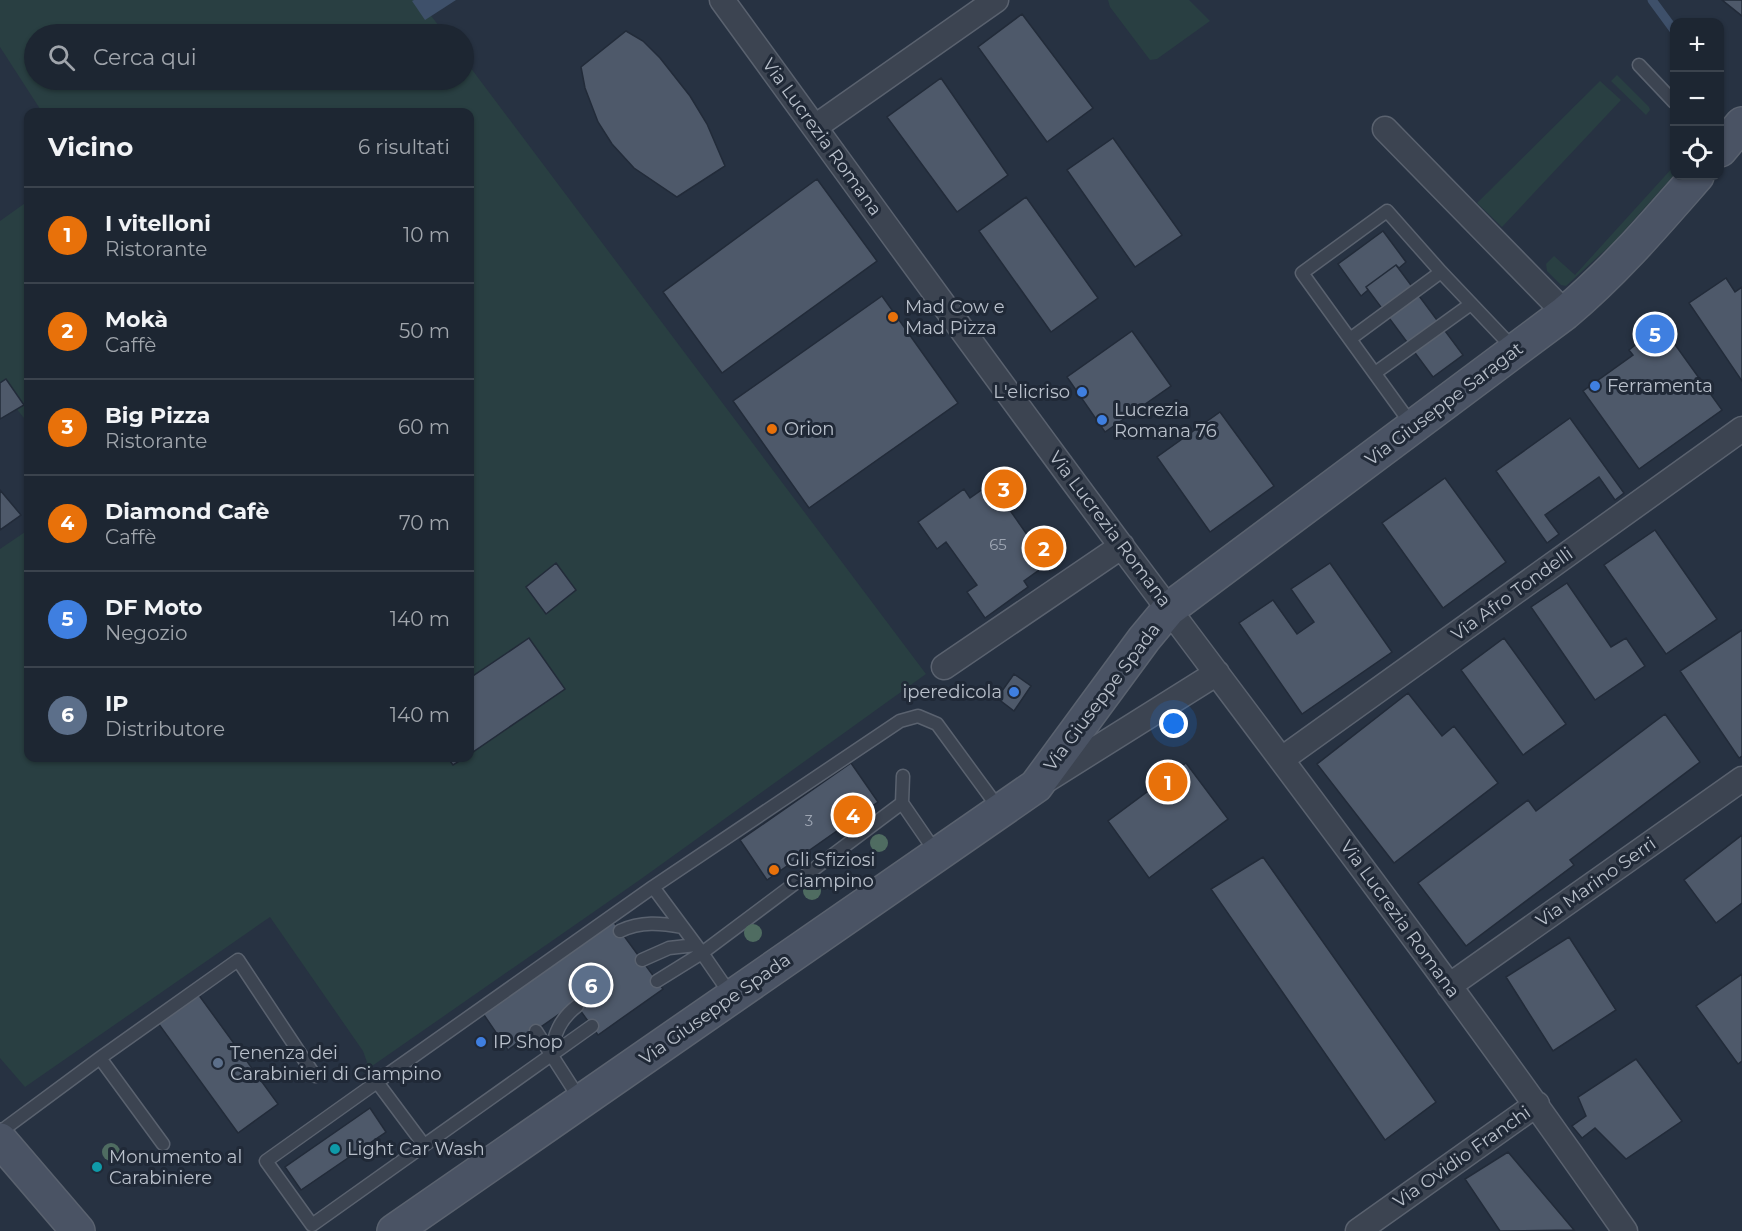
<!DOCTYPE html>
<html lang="it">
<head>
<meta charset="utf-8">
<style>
  body { margin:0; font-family:Montserrat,sans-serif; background:#2a323e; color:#f1f3f6 }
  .controls { position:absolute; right:18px; top:18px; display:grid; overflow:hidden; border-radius:12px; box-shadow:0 2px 4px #0004 }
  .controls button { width:54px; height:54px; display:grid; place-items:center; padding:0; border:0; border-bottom:2px solid #3b434d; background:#1d2632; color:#f1f3f6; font:30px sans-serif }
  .you { position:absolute; left:1174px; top:724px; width:21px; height:21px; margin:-15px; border:4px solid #fff; border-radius:50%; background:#1a73e8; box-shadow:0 0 0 9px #1a73e833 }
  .badge { display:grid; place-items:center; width:39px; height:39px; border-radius:50%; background:#93b8f5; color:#fff; font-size:20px; font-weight:700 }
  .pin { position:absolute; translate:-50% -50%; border:3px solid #fff; box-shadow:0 2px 6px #0006 }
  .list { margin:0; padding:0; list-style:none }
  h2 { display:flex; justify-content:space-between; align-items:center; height:78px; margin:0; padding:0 24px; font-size:26px }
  h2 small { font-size:20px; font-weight:400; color:#a0a5ac }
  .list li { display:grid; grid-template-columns:39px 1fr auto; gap:18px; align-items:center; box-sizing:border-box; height:96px; padding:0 24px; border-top:2px solid #3b434d }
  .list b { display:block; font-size:22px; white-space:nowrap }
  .list p { margin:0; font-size:20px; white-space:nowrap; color:#a0a5ac }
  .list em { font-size:20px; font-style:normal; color:#a0a5ac }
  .icon { flex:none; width:33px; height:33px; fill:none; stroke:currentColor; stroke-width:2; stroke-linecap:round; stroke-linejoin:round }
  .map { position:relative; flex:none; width:1742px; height:1231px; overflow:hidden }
  .search { position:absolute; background:#1d2632; box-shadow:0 2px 4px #0004; left:24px; top:24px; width:450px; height:66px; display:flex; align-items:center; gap:15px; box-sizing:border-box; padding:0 21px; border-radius:33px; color:#a0a5ac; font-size:22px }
  .panel { position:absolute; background:#1d2632; box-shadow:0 2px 4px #0004; left:24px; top:108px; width:450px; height:654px; border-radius:12px }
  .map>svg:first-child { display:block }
</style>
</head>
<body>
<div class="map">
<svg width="1742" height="1231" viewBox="0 0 1742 1231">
  <rect width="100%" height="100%" fill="#273242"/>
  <path fill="#293f42" d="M0,0H419L445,34H34V80H464V59L926,674L641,879L362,1073L367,1062L363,1051L270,917L25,1087L0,1058V549L28,530V758H470V112H42L0,47Z
    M1108,0H1189L1210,21L1157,59L1150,60L1110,7Z
    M1617,75L1649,107L1650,110L1646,115L1611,81Z
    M1600,81L1621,100L1502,227L1477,203Z
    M1674,166V175L1614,242L1566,286L1561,285L1547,271L1546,264L1554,256L1575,275Z
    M28,201V423L0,388V221Z"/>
  <path fill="#3e506a" d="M414,0H456L425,20L412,1Z"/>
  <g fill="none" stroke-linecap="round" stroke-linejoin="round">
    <path stroke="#3e506a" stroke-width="9" d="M1652,0L1674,30"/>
  </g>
  <path fill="#4e596a" stroke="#222b39" stroke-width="1.5" d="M1722,0H1742V16Z
    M1022,14L1093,108L1047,142L978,47Z
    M626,31L643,41L660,58L690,96L707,124L725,166L677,197L634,168L612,144L598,122L585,88L581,67Z
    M941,78L1008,175L957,212L887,117Z
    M1113,138L1182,235L1135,267L1067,170Z
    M817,179L877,261L722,373L663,292Z
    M1026,197L1098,298L1051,332L979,231Z
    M1383,231L1406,262L1399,268L1396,265L1366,287L1368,290L1361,296L1338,264Z
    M1396,265L1463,355L1433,377L1366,287Z
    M1726,278L1735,292L1742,287V381L1689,303Z
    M882,296L958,403L809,508L733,401Z
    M1661,325L1722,410L1639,469L1583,391L1633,355L1629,350Z
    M1132,331L1171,386L1105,432L1067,377Z
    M6,379L24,405L0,419V383Z
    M1220,412L1274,486L1210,532L1157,457Z
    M1570,418L1624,493L1615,500L1599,477L1545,515L1559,534L1547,543L1496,471Z
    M1000,477L1016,499L1007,506L1030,539L1039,533L1057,557L1024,581L1028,587L985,618L967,592L977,585L946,542L937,549L918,522L964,489L970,498Z
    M1445,478L1506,562L1443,608L1382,523Z
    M0,490L21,515L0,530Z
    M1655,530L1717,619L1666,654L1604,565Z
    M556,563L576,590L546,614L526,587Z
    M1330,563L1392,652L1302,714L1239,623L1273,600L1297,634L1314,622L1291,589Z
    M1567,583L1611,647L1626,638L1645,666L1595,700L1531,607Z
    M1742,630V756L1739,758L1680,671Z
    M529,638L565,689L470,754V678Z
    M1504,638L1566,724L1523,755L1461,670Z
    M1014,674L1031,686L1014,711L997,698Z
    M1408,693L1442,736L1454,726L1498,783L1394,863L1317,764Z
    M1665,714L1700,762L1570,860L1574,865L1466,946L1418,883L1528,800L1536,811Z
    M448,758H464L453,765Z
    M851,763L878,802L767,880L740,840Z
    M1186,763L1228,819L1149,878L1108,821Z
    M1742,835V903L1716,923L1684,880Z
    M1263,857L1436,1102L1385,1140L1211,889Z
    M613,921L663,989L598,1035L575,1003L508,1050L482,1012Z
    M1569,937L1616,1010L1553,1051L1506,977Z
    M1742,974V1061L1738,1064L1696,1006Z
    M198,994L278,1104L238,1133L158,1023Z
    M1636,1059L1682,1121L1626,1159L1595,1128L1582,1138L1572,1126L1586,1116L1578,1097Z
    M370,1108L386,1132L301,1190L285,1167Z
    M1508,1152L1574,1230L1500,1231L1465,1179Z"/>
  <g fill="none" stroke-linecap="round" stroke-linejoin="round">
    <defs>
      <path id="lane" d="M1639,65L1674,102
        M1350,339L1441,272
        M1375,373L1471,304
        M1412,425L1302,273L1387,211L1441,272L1515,350
        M903,776L902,803L937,854
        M653,887L702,953L902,803
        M620,931C641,921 661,923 682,927
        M642,960L669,948L696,945
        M657,981L702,953L731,995
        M536,1031L581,1101
        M551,1055C554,1034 560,1019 577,1006
        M100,1058L163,1144
        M377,1082L266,1161L312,1225L592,1026
        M0,1132L100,1058L238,960L315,1076
        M424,1145L377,1082L653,887L900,721L918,716L937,724L1000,810"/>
      <path id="street" d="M722,0C856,184 989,369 1125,551C1294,777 1464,1000 1625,1231
        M815,127L996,0
        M1385,129L1565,313
        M944,667L1122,546
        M1282,759L1742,429
        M1048,779L1217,673
        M1449,986L1742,779
        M1358,1231L1537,1104"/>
      <path id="secondary" d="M1720,150L1742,124
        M0,1140L78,1231
        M394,1231L1036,786L1144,639L1169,609L1565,313C1614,272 1655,224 1697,176"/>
    </defs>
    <use href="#lane" stroke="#5a626f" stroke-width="15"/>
    <use href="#street" stroke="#5a626f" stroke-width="27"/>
    <use href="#secondary" stroke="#5a626f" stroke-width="36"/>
    <use href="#lane" stroke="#3c4451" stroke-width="12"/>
    <use href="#street" stroke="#3c4451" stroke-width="24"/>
    <use href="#secondary" stroke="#4a5364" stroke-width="33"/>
  </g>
  <g fill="#4f6c61">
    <circle cx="879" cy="843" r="9"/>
    <circle cx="812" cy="891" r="9"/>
    <circle cx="753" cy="933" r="9"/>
    <circle cx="111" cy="1152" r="9"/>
  </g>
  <g fill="#e8710a" stroke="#202937" stroke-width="2">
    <circle cx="893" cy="317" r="6"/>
    <circle cx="772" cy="429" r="6"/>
    <circle cx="774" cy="870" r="6"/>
  </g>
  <g fill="#3f7fe0" stroke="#202937" stroke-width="2">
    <circle cx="1595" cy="386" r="6"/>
    <circle cx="1082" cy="392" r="6"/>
    <circle cx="1102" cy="420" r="6"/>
    <circle cx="1014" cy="692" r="6"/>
    <circle cx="481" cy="1042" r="6"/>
  </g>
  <circle fill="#5c6f8a" stroke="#202937" stroke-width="2" cx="218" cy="1063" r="6"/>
  <g fill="#0f9aa8" stroke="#202937" stroke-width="2">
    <circle cx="335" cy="1149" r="6"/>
    <circle cx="97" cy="1167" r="6"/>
  </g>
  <g text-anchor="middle" stroke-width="6" stroke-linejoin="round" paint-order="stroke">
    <g font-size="15" fill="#9ea6b3">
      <text x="998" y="550">65</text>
      <text x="809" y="826">3</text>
    </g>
    <g font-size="18" fill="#b9c0cb" stroke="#202937">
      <text transform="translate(822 137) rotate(54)" y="6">Via Lucrezia Romana</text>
      <text transform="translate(1444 404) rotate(-37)" y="6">Via Giuseppe Saragat</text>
      <text transform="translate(1110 529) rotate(53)" y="6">Via Lucrezia Romana</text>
      <text transform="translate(1512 594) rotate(-36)" y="6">Via Afro Tondelli</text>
      <text transform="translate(1102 697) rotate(-53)" y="6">Via Giuseppe Spada</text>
      <text transform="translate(1596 882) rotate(-35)" y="6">Via Marino Serri</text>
      <text transform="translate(1400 919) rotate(54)" y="6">Via Lucrezia Romana</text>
      <text transform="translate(715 1009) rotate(-35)" y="6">Via Giuseppe Spada</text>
      <text transform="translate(1462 1157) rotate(-35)" y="6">Via Ovidio Franchi</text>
    </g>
    <g font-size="18" fill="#b9c0cb" stroke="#202937" text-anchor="start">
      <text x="905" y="313">Mad Cow e<tspan x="905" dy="21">Mad Pizza</tspan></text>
      <text x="1607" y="392">Ferramenta</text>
      <text x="1070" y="398" text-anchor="end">L'elicriso</text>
      <text x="1114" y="416">Lucrezia<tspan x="1114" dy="21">Romana 76</tspan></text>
      <text x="784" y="435">Orion</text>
      <text x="1002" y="698" text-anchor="end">iperedicola</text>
      <text x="786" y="866">Gli Sfiziosi<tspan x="786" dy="21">Ciampino</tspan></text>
      <text x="493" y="1048">IP Shop</text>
      <text x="230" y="1059">Tenenza dei<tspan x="230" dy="21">Carabinieri di Ciampino</tspan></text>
      <text x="347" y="1155">Light Car Wash</text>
      <text x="109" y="1163">Monumento al<tspan x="109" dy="21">Carabiniere</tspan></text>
    </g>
  </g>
</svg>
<div class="controls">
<button>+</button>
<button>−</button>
<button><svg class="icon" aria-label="locate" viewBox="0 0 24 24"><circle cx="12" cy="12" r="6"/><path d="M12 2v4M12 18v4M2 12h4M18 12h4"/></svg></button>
</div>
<div class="you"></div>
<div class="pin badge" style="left:1168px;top:782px;background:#e8710a">1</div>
<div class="pin badge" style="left:1044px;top:548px;background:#e8710a">2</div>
<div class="pin badge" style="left:1004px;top:489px;background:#e8710a">3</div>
<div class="pin badge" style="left:853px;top:815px;background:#e8710a">4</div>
<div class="pin badge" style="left:1655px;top:334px;background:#3f7fe0">5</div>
<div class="pin badge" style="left:591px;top:985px;background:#5c6f8a">6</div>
<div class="search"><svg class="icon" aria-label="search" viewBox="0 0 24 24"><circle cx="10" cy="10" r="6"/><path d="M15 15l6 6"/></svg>Cerca qui</div>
<section class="panel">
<h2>Vicino<small>6 risultati</small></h2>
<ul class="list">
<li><span class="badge" style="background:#e8710a">1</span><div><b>I vitelloni</b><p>Ristorante</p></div><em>10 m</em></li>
<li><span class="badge" style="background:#e8710a">2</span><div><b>Mokà</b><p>Caffè</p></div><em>50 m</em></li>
<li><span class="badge" style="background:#e8710a">3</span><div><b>Big Pizza</b><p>Ristorante</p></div><em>60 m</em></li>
<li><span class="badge" style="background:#e8710a">4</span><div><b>Diamond Cafè</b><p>Caffè</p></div><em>70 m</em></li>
<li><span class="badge" style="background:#3f7fe0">5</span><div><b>DF Moto</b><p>Negozio</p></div><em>140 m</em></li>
<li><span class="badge" style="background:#5c6f8a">6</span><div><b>IP</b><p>Distributore</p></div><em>140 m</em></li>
</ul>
</section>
</div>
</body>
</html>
